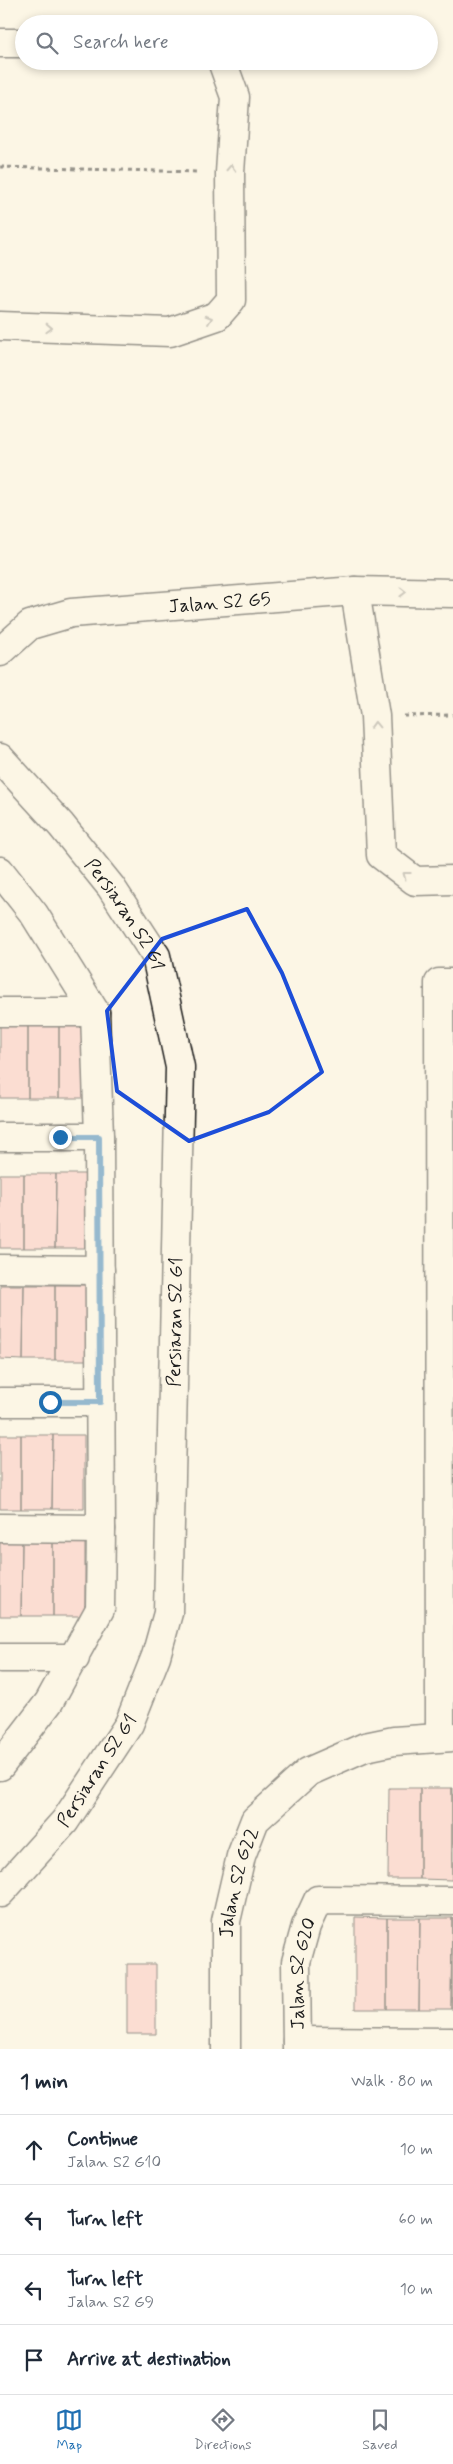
<!DOCTYPE html>
<html lang="en">
<head>
<meta charset="utf-8">
<style>
  body { margin:0; font-family:Mynerve,sans-serif; background:#f2f2f3; color:#1f2937 }
  .stop { position:absolute; width:15px; height:15px; margin:-11px; border:4px solid #1f6fb2; border-radius:50%; background:#fff }
  .stop.end { background:#1f6fb2; border-color:#fff; box-shadow:0 1px 5px #0008 }
  .list { margin:0; padding:0; list-style:none }
  h2 { display:flex; justify-content:space-between; align-items:center; height:65px; margin:0; padding:0 20px; font-size:21px }
  h2 small { font-size:16px; font-weight:400; color:#747a83 }
  .list li { display:grid; grid-template-columns:32px 1fr auto; gap:15px; align-items:center; box-sizing:border-box; height:70px; padding:0 20px; border-top:1px solid #e0e1e3 }
  .list b { display:block; font-size:19px; white-space:nowrap }
  .list p { margin:0; font-size:16px; white-space:nowrap; color:#747a83 }
  .list em { font-size:16px; font-style:normal; color:#747a83 }
  .icon { flex:none; width:28px; height:28px; fill:none; stroke:currentColor; stroke-width:2; stroke-linecap:round; stroke-linejoin:round }
  .map { position:relative; flex:none; width:453px; height:2049px; overflow:hidden }
  .search { position:absolute; background:#fff; box-shadow:0 2px 8px #0003; left:15px; right:15px; top:15px; height:55px; display:flex; align-items:center; gap:12px; box-sizing:border-box; padding:0 18px; border-radius:28px; color:#747a83; font-size:19px }
  .sheet { height:345px; background:#fff }
  nav { display:flex; justify-content:space-around; align-items:center; box-sizing:border-box; height:70px; border-top:1px solid #e0e1e3; background:#fff; font-size:14px; color:#747a83 }
  nav a { display:grid; justify-items:center; gap:2px }
  nav .on { color:#1f6fb2 }
  .map>svg:first-child { display:block }
</style>
</head>
<body>
<div class="map">
<svg width="453" height="2049" viewBox="0 0 453 2049">
  <rect width="100%" height="100%" fill="#fcf5e5"/>
  <filter id="ink" filterUnits="userSpaceOnUse"><feTurbulence type="fractalNoise" baseFrequency=".02" numOctaves="2"/><feDisplacementMap in="SourceGraphic" scale="10" xChannelSelector="R" yChannelSelector="G"/><feConvolveMatrix kernelMatrix="1 2 1 2 8 2 1 2 1" color-interpolation-filters="sRGB"/></filter>
  <g filter="url(#ink)">
    <path fill="#fabeba" stroke="#1c1c1c" d="M0,1024H28V1098H0Z
      M28,1024H59V1098H28Z
      M59,1024H91L90,1098H59Z
      M0,1174H24V1248H0Z
      M24,1174H56L55,1248H24Z
      M56,1174H87V1248H55Z
      M0,1285H24L23,1360L0,1359Z
      M24,1285H55V1360H23Z
      M55,1285H86V1360H55Z
      M0,1435H21V1509H0Z
      M21,1435H53L52,1509H21Z
      M53,1435H84V1509H52Z
      M0,1542H22L21,1616H0Z
      M22,1542H53V1616H21Z
      M53,1542H85V1616H53Z
      M389,1788H420V1879H388Z
      M420,1788H452V1880L420,1879Z
      M452,1788H453V1880H452Z
      M355,1917L387,1918V2009H355Z
      M387,1918H420L419,2009H387Z
      M420,1918H452L451,2009H419Z
      M452,1918H453V2009H451Z
      M127,1964H156V2034H127Z"/>
    <g fill="none" stroke-linecap="round" stroke-linejoin="round">
      <defs>
        <g id="minor">
          <path d="M0,43H24"/>
          <path d="M0,326L170,332L217,316L231,300L230,173L235,97L222,61"/>
          <path d="M355,591L375,716L381,855L415,881L453,880"/>
          <path id="s1" d="M0,652L30,625L71,613L355,591L453,593"/>
          <path id="s2" d="M0,758L61,825L111,887L156,956L180,1067L168,1613L156,1656L129,1724L65,1821L0,1893"/>
          <path d="M0,871L34,914L95,1012L99,1137L101,1529L100,1609L49,1702L0,1766"/>
          <path d="M0,1012H95"/>
          <path d="M0,1137H99"/>
          <path d="M0,1269L100,1270"/>
          <path d="M0,1402H100"/>
          <path d="M0,1528L101,1529"/>
          <path d="M0,1658H75"/>
          <path d="M440,1737L439,983H453"/>
          <path d="M297,2041L453,2042"/>
          <path id="s3" d="M226,2049V1921L241,1856L255,1820L308,1772L365,1747L394,1741L453,1737"/>
          <path id="s4" d="M297,2049L296,1962L306,1926L318,1900L453,1901"/>
        </g>
      </defs>
      <use href="#minor" stroke="#1c1c1c" stroke-width="31"/>
      <path stroke="#1c1c1c" stroke-width="3" stroke-dasharray="4 4" stroke-linecap="butt" d="M0,167L199,172
        M404,716L453,715"/>
      <use href="#minor" stroke="#fcf5e5" stroke-width="28"/>
    </g>
    <defs><path id="oneway-chevron" d="M-2-3.5L2.5 0L-2 3.5" fill="none" stroke-width="1.6" stroke-linecap="round" stroke-linejoin="round" transform="scale(1.25)"/></defs>
    <g stroke="#97938b">
      <use href="#oneway-chevron" transform="translate(231 168) rotate(-87)"/>
      <use href="#oneway-chevron" transform="translate(209 319) rotate(-19)"/>
      <use href="#oneway-chevron" transform="translate(49 328) rotate(2)"/>
      <use href="#oneway-chevron" transform="translate(403 592) rotate(1)"/>
      <use href="#oneway-chevron" transform="translate(375 725) rotate(-92)"/>
      <use href="#oneway-chevron" transform="translate(406 875) rotate(-143)"/>
    </g>
  </g>
  <g fill="none" stroke-linecap="round" stroke-linejoin="round" filter="url(#ink)">
    <path stroke="#1f6fb2" stroke-width="6" d="M50,1402H100L99,1137H60"/>
  </g>
  <path d="M0 0H453V2049H0ZM247,909L282,973L322,1072L269,1112L189,1141L117,1091L107,1011L162,939Z" fill="#fcf5e5" fill-opacity=".55" fill-rule="evenodd"/>
  <path fill="none" stroke="#1d4ed8" stroke-width="4" stroke-linejoin="round" d="M247,909L282,973L322,1072L269,1112L189,1141L117,1091L107,1011L162,939Z"/>
  <g text-anchor="middle" stroke-width="5" stroke-linejoin="round" paint-order="stroke">
    <g font-size="19" fill="#1c1c1c" stroke="#fcf5e5">
      <text dy="7" stroke="none"><textPath href="#s1" startOffset="232">Jalan S2 G5</textPath></text>
      <text dy="7" stroke="none"><textPath href="#s2" startOffset="201">Persiaran S2 G1</textPath></text>
      <text transform="translate(174 1322) rotate(-89)" y="7">Persiaran S2 G1</text>
      <text transform="translate(96 1770) rotate(-57)" y="7">Persiaran S2 G1</text>
      <text dy="7" stroke="none"><textPath href="#s3" startOffset="168">Jalan S2 G22</textPath></text>
      <text dy="7" stroke="none"><textPath href="#s4" startOffset="76">Jalan S2 G20</textPath></text>
    </g>
  </g>
</svg>
<div class="stop" style="left:50px;top:1402px"></div>
<div class="stop end" style="left:60px;top:1137px"></div>
<div class="search"><svg class="icon" aria-label="search" viewBox="0 0 24 24"><circle cx="10" cy="10" r="6"/><path d="M15 15l6 6"/></svg>Search here</div>
</div>
<section class="sheet">
<h2>1 min<small>Walk · 80 m</small></h2>
<ul class="list">
<li><svg class="icon" aria-label="ahead" viewBox="0 0 24 24"><path d="M12 20V5M6 11l6-6 6 6"/></svg><div><b>Continue</b><p>Jalan S2 G10</p></div><em>10 m</em></li>
<li><svg class="icon" aria-label="left" viewBox="0 0 24 24"><path d="M17 20v-9H6M10 6l-5 5 5 5"/></svg><div><b>Turn left</b></div><em>60 m</em></li>
<li><svg class="icon" aria-label="left" viewBox="0 0 24 24"><path d="M17 20v-9H6M10 6l-5 5 5 5"/></svg><div><b>Turn left</b><p>Jalan S2 G9</p></div><em>10 m</em></li>
<li><svg class="icon" aria-label="arrive" viewBox="0 0 24 24"><path d="M6 21V4h12l-3 4 3 4H6"/></svg><div><b>Arrive at destination</b></div></li>
</ul>
</section>
<nav>
<a class="on"><svg class="icon" aria-label="map" viewBox="0 0 24 24"><path d="M3 6l6-2 6 2 6-2v14l-6 2-6-2-6 2zM9 4v14M15 6v14"/></svg>Map</a>
<a><svg class="icon" aria-label="directions" viewBox="0 0 24 24"><path d="M12 3l9 9-9 9-9-9zM9 14v-3h6M13 9l2 2-2 2"/></svg>Directions</a>
<a><svg class="icon" aria-label="saved" viewBox="0 0 24 24"><path d="M7 4h10v16l-5-4-5 4z"/></svg>Saved</a>
</nav>
</body>
</html>
